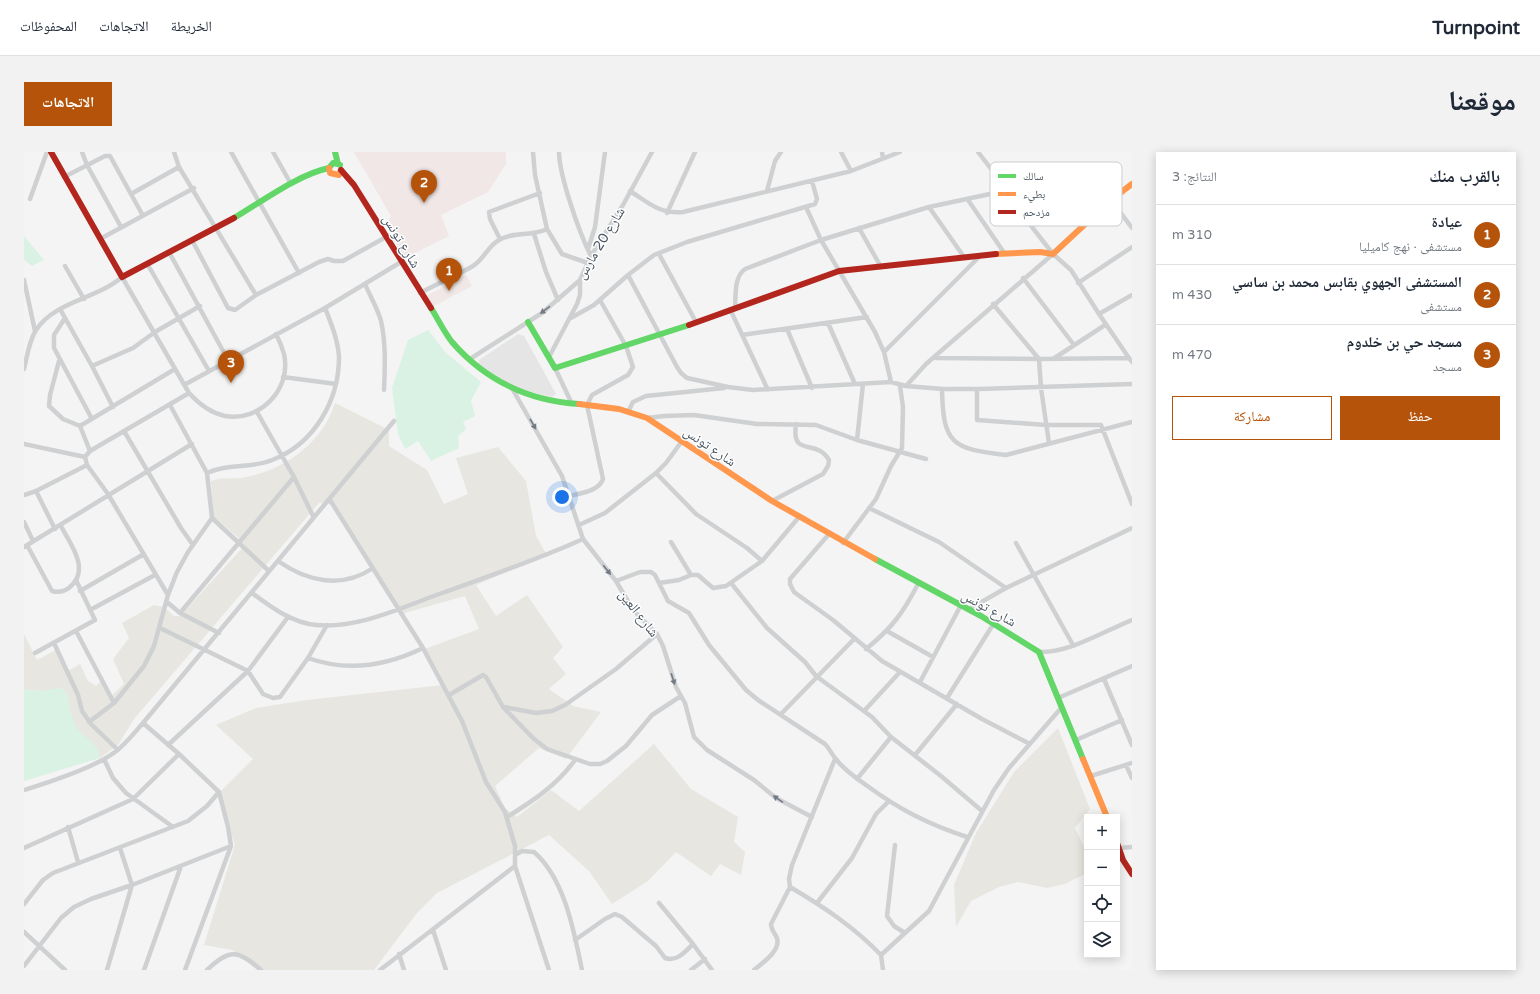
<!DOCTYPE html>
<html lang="ar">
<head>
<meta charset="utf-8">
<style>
  body { margin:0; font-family:"Varela Round","Noto Naskh Arabic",sans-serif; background:#f2f2f3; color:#1f2937; direction:rtl }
  .controls { position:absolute; right:12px; bottom:12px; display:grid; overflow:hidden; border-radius:0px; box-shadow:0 2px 10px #0003 }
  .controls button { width:36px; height:36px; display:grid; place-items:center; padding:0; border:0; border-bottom:1px solid #e0e1e3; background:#fff; color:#1f2937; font:20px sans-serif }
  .you { position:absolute; left:538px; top:345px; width:14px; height:14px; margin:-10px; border:3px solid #fff; border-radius:50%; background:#1a73e8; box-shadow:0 0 0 6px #1a73e833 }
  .badge { display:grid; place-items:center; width:26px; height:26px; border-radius:50%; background:#b45309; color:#fff; font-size:13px; font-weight:700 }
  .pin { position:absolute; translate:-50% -33px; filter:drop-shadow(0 1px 2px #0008) }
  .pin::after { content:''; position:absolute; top:21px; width:14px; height:12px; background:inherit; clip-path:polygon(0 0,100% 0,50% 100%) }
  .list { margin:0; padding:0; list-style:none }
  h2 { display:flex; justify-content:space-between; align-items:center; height:52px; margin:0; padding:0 16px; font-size:17px }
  h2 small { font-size:13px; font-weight:400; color:#747a83 }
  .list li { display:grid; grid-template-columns:26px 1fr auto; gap:12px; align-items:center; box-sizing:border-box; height:60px; padding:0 16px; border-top:1px solid #e0e1e3 }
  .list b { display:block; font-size:15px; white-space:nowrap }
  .list p { margin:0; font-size:13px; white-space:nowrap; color:#747a83 }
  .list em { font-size:13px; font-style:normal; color:#747a83 }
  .actions { display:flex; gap:8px; padding:12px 16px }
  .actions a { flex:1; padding:9px 0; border:1px solid #b45309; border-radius:0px; text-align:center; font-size:14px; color:#b45309 }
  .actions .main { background:#b45309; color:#fff }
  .icon { flex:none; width:22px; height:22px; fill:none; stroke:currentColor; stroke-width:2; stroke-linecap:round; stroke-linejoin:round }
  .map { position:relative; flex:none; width:1108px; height:818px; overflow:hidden; direction:ltr; border-radius:0px }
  header { display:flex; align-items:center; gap:24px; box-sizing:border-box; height:56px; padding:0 20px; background:#fff; border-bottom:1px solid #e0e1e3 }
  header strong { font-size:19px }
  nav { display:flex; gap:22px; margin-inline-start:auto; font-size:14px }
  .intro { display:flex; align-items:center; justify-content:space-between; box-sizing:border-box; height:96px; padding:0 24px }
  h1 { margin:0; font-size:28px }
  .button { padding:10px 18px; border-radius:0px; background:#b45309; color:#fff; font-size:14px; font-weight:700 }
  main { display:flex; gap:24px; padding:0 24px }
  aside { flex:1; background:#fff; border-radius:0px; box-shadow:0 2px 10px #0003 }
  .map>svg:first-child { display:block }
</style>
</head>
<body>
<header>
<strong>Turnpoint</strong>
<nav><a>الخريطة</a><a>الاتجاهات</a><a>المحفوظات</a></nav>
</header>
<div class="intro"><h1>موقعنا</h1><a class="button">الاتجاهات</a></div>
<main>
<aside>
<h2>بالقرب منك<small>النتائج: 3</small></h2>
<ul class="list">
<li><span class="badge">1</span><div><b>عيادة</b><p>مستشفى · نهج كاميليا</p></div><em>310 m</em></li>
<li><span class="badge">2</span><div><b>المستشفى الجهوي بقابس محمد بن ساسي</b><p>مستشفى</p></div><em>430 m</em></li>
<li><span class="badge">3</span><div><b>مسجد حي بن خلدوم</b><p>مسجد</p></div><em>470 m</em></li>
</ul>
<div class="actions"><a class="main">حفظ</a><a>مشاركة</a></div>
</aside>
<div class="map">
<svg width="1108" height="818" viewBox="0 0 1108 818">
  <rect width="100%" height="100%" fill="#f4f4f4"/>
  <path fill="#e6e5e6" d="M494,182L500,184L519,218L532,242L528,245L495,237L478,230L455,213V208Z"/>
  <path fill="#f1e7e6" d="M330,0H482V12L464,40L417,63L425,84L381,106L362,74L367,64Z
    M442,123L448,134L408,155L402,144Z"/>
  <path fill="#d9f2e3" d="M0,84L20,108L8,114L0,108Z
    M404,178L422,201L457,230L447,249L451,264L439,270L442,277L434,284L435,296L407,309L394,289L381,297L374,282L368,236L384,188Z
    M28,536H37L43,541L45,553L74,597L76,606L0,629V537L18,539Z"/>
  <path fill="#e7e6e1" d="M311,251L365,278V294L403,318L420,352L444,342L432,306L474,295L502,329L512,384L523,403L452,433L472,464L503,443L539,495L529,506L542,522L525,537L549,554L577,560L542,607L515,596L471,634L481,656L493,665L527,638L555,659L630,592L667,637L714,665L710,690L721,700L717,723L696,712L687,724L652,700L624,729L588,752L565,719L525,683L413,741L393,761L350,818H234L208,798L180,793L211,693L193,643L229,607L192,573L232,556L283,548L419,533L398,498L455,477L441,444L377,462L311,353L295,351L110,567L94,593L76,606C73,588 59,587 52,574C47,564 45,552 43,541L37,536L18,539L0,537V482L13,508L34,497L44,519L56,512L64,529L72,534L76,530L87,544L100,532L89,507L105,486L98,471L130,453L140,455L150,464H156L220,394L218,389L189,364L187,329C197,325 207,327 217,326C258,320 299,291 311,251Z
    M1034,576L1066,657L1051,676L1063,700V721L1041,732L1023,736L994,730L975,735L947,749L932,775L930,733L952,681L990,620Z"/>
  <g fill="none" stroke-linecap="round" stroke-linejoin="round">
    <path stroke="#ced0d2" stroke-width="4.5" d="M58,0L63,13L97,75
      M150,0L155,15L232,143
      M207,0L275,121
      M249,0L267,32
      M509,0L511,23L523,77L538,102L564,111
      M535,0C535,23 556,83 567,104
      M817,0L827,19
      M858,0L859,6
      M40,25L81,4H86L118,62
      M606,39C625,51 635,62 659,60L827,19L876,0
      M743,39L751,9L757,0
      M980,39L1029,102L1047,118L1075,162
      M107,42L155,15
      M6,47L23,0
      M944,48L981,102
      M1087,48L1108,76
      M782,55L797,88L851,180L860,200L867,230
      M905,55L980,39L981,35L954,0
      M643,61L671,0
      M835,76L857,115
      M510,82L522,120L534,148
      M76,87L170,36
      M476,87L466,67L465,60L516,41
      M168,88L204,156L211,158L232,143L295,110L304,107L310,109H319L362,85
      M564,97L571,75L581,0
      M145,100L204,208
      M635,102L672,170
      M124,113L185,219
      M41,114L60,147
      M604,123L653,215L657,221L663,226L704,235L729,238L867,230L882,234L902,212L1029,102
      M999,126L1050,193
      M0,128L11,179
      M1054,131L1108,95
      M341,132C346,144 354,157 357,169C362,191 361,216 360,238
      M396,141C413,132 432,124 449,114C460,107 464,94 475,88C490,79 508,85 523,77
      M969,152L1015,207L1017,236L1025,291
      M711,155C712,142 710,125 721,117L797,88L905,55L940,105
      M36,157L68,214
      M706,157L744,238
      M41,166L30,183V196L68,267
      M545,167L570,153L604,123L630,103L663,90L791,52L793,47L788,29
      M804,171L831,232
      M763,177L788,236
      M718,183L843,165
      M860,200L956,104
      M525,205L553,152L556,143V128
      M911,206L1015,207L1105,206L1108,210
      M1105,206L1075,162L1108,143
      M446,207L518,161L556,128L567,104L599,53L628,0
      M1029,207L1081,173
      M35,209L26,243L25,254L39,267L56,274L66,299
      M531,216L548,252
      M0,217C3,205 5,189 12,178C31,149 73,147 98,125L165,241C175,252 186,261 201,264C236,270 268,237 260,202C258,195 255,188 252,182
      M259,225L312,232
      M160,233L301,156L377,110
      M882,234L919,237H955L1108,232
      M918,237C919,292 928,297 982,303L1108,270
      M953,237V268L1022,273H1077L1108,352
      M489,238L538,324L559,387L592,429L609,458L633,482L639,494L652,535L661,551L670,585L683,598L730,628L752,646L788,665
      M89,255L68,214L109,196L131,180L176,154
      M605,258L609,250L622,244L700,236
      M233,260L270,325L289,364
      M623,266L640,264L670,263L733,272L792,273L833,288L902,307
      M56,274L151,217
      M100,279L157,376L169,393
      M833,288L839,232
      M0,292L61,305
      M61,305L63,313L84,342L144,443
      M61,305L66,299L165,241
      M183,321C204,311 227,317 248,308C290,292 315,249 315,205C314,188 307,171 301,156
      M632,321L672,362L723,396L738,409
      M12,339L31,377
      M0,343L12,339L63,313
      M546,344C557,341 575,339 579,327L563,253L568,243L604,223L609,215L602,194L576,148
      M306,348L399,496L438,569L462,630L481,660L491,694V714L525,818
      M748,349L799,322L804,314L805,308C792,285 767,307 772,272
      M845,356L915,390L982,436
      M188,366L245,419
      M0,370L9,389
      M555,373L581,361L632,321L642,311L658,289
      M805,382L766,427V432L770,440L809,468L858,509L958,567L1006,592
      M647,390L667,423
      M819,391L852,347L867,314L878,296L879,255L876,234
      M992,391L1049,493
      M3,393L28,439C35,441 40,440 46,435C67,417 46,392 37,374
      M0,395L168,292
      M254,409C284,430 318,437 349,416
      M592,429L616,420H627L631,423L644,449L665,461L685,493L722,538L734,548L801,592C806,597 808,603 812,607C819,617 832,626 842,633C876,658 904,672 943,685
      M635,431L655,428L667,423H674L689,436L702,434L738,409L775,365
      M707,431L743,476L781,510L792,524L848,565L867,585L917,624L958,659
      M56,439L120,402
      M228,441C247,455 268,471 292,473C335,477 378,455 418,441C465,424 513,408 559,387
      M143,450L156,461L195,481
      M945,457L982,436L1108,376
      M66,458L131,423
      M156,461L270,325
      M136,476L224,519L239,542L249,546L256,545L284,506L303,473
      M52,479L90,551
      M863,479L909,505
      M30,491L54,543L58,559L67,572L94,598
      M842,497C868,476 879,461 894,432
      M1015,500C1046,501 1080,479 1108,468
      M11,501L71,468L52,428
      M284,506C323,520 362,514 399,496
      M1080,527L1108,593
      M896,530L937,453
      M425,543L459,523L462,525L479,555L510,587L523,597L566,612H576L583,609L602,594L628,563L657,544
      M923,546L970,471
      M1034,546L1108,514
      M480,555L512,561L528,559L541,553L592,517L633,482
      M840,559L876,520
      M757,562L831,486
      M65,570L90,551L120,514L130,494L144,443L153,420L164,400L188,366L183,321L146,253
      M119,571L155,602L195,640L204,675L207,694L161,818
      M1052,588L1098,568
      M144,593L224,519L264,465
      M891,603L933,552
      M80,607L89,626L102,641L149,675
      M1102,613L1108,626
      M1067,624L1108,611
      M833,627L867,585
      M0,638C26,630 70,616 91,600C102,592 110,581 119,571L370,269
      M483,665C509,649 533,633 551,608
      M44,675L54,710
      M871,693L863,764L870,774L881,781
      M0,696L109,647L155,602
      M1095,696L1108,695
      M491,703L498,699L510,700C541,727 550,780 558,818
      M766,735C800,755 830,775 857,803
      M635,751L669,792L688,818
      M793,751L828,706L852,662L865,649
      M0,752L19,728L29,721L164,669L183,654L195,640
      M409,778L422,818
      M0,780L41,818
      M551,788L581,767L591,762L598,765L632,794L641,806C653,810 661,800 669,792
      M375,802L380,818
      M0,814L37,766L50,755L67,747L108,733L207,694
      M83,818L108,733L96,696
      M120,818L157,714
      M183,818C206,796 214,798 237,818
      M356,818L491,714
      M667,818L681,807
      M730,818C738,811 757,799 753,786C751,781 747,778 747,772L766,735L765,727L768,713L811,607
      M859,818L857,803L905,759L970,638L985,616L1038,555"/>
    <path stroke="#63d668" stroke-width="6" d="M311,0L314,12L316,13
      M210,66C237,50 275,22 305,16L309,11L314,12
      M407,156C414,167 420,180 428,190C461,228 505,249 555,252
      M504,170L531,216L665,173
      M851,407L957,464L1015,500L1059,607"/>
    <path stroke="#ff974d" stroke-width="6" d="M305,16L306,21L315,23L317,18
      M972,102L1016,100L1029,102L1087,48L1108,32
      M555,252L595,257L623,266L748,349L851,407
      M1059,607L1083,665"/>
    <path stroke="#b3261e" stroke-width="6" d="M27,0L98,125L210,66
      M317,18L330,33L407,156
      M665,173L815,119L972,102
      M1093,691L1099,708L1108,722"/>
  </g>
  <defs><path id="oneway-solid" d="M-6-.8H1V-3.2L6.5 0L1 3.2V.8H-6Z"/></defs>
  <g fill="#727b83">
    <use href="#oneway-solid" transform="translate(521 158) rotate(143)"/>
    <use href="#oneway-solid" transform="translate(509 272) rotate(60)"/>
    <use href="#oneway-solid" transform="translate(583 418) rotate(51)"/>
    <use href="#oneway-solid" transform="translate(649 527) rotate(72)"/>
    <use href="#oneway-solid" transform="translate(754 647) rotate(-146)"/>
  </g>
  <g text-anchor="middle" stroke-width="3" stroke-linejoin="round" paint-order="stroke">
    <g font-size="14" fill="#4a5661" stroke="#fff">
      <text transform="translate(378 89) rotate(59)" y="5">شارع تونس</text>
      <text transform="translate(576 91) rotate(-59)" y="5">شارع 20 مارس</text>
      <text transform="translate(686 294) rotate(34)" y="5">شارع تونس</text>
      <text transform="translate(965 456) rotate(29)" y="5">شارع تونس</text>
      <text transform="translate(615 461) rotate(52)" y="5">شارع العين</text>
    </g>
  </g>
  <rect x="966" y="10" width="132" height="64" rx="6" fill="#fff" stroke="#c9ccd0" stroke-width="1"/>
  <rect x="974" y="22" width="18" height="4" fill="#63d668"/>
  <rect x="974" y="40" width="18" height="4" fill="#ff974d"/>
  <rect x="974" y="58" width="18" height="4" fill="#b3261e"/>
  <g font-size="11" fill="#4a5661">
    <text x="999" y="28">سالك</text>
    <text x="999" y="46">بطيء</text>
    <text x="999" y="64">مزدحم</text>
  </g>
</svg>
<div class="controls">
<button>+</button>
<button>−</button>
<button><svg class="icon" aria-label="locate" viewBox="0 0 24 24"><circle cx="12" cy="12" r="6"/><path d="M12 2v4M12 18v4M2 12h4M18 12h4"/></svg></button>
<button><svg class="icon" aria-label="layers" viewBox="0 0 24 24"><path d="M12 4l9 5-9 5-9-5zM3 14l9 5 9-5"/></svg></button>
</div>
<div class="you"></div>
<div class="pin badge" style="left:425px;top:139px">1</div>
<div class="pin badge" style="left:400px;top:51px">2</div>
<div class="pin badge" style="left:207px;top:231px">3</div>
</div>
</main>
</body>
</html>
